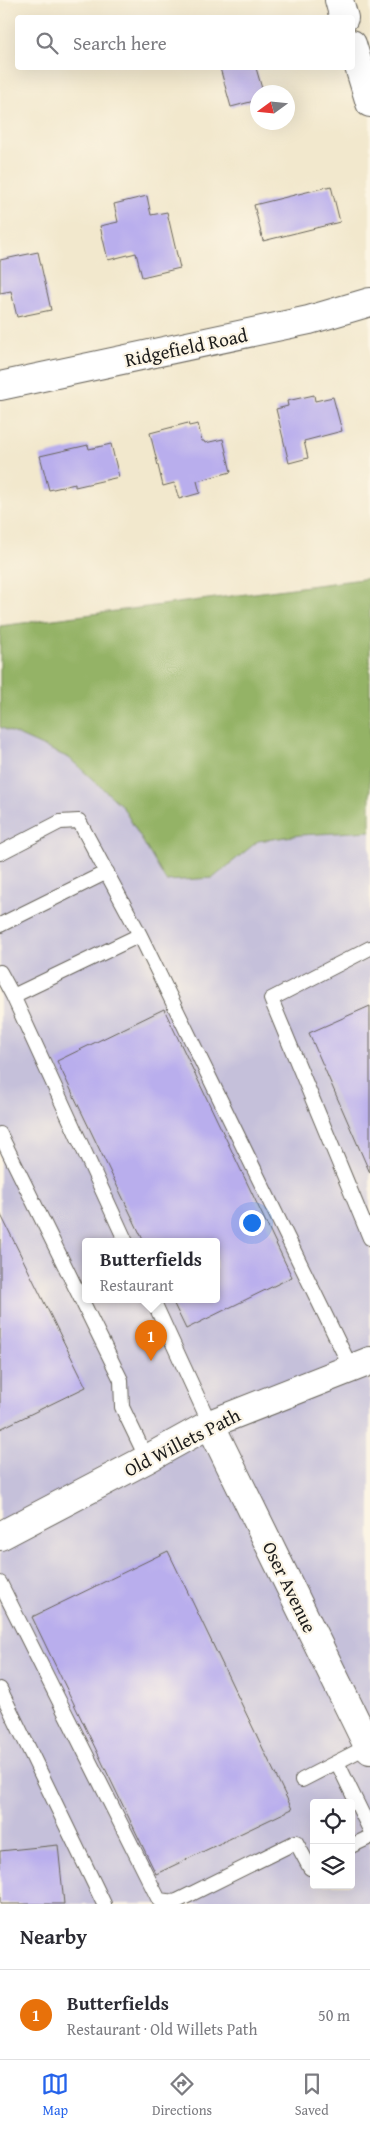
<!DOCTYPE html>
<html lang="en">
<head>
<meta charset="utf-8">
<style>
  body { margin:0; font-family:"Gentium Book Plus",serif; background:#f2f2f3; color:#2b2b33 }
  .controls { position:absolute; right:15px; bottom:15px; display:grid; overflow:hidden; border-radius:5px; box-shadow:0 5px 20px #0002 }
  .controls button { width:45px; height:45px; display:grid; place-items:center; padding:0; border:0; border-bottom:1px solid #e1e1e2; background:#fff; color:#2b2b33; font:25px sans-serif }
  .compass { position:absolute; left:250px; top:85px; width:45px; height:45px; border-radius:50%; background:#fff; box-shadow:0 5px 20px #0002; rotate:255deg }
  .you { position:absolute; left:251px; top:1222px; width:18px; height:18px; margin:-12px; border:4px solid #fff; border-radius:50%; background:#1a73e8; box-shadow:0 0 0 8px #1a73e833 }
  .badge { display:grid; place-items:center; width:32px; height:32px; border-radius:50%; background:#2563eb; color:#fff; font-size:16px; font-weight:700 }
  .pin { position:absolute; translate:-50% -41px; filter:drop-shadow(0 1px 2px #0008) }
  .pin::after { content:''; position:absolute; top:26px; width:18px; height:15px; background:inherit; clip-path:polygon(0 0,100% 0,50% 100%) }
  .popup { position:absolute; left:82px; top:1238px; width:138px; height:65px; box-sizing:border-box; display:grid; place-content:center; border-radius:5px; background:#fff; filter:drop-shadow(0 1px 4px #0005); font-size:16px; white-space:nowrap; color:#7c7c81 }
  .popup b { font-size:19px; color:#2b2b33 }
  .popup::after { content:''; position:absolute; left:50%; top:100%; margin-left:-10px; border:10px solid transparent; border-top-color:#fff }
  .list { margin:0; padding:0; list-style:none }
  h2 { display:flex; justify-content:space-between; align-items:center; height:65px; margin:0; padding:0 20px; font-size:21px }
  h2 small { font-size:16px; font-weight:400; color:#7c7c81 }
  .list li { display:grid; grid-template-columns:32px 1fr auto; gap:15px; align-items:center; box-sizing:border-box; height:90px; padding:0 20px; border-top:1px solid #e1e1e2 }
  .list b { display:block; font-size:19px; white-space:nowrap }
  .list p { margin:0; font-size:16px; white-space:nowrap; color:#7c7c81 }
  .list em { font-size:16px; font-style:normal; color:#7c7c81 }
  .icon { flex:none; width:28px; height:28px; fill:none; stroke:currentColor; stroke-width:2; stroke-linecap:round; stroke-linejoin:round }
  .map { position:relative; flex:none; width:370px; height:1904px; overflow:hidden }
  .search { position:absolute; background:#fff; box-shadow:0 5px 20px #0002; left:15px; right:15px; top:15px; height:55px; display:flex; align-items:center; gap:12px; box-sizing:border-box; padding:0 18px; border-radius:5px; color:#7c7c81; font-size:19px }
  .sheet { height:155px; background:#fff }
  nav { display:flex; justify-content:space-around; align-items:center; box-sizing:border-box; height:70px; border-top:1px solid #e1e1e2; background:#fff; font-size:14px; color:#7c7c81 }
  nav a { display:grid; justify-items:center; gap:2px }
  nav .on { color:#2563eb }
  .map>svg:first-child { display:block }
</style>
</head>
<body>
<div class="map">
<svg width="370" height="1904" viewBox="0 0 370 1904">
  <rect width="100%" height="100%" fill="#fcf5e5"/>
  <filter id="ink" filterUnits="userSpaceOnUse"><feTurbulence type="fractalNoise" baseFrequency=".02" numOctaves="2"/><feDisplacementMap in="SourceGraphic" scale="10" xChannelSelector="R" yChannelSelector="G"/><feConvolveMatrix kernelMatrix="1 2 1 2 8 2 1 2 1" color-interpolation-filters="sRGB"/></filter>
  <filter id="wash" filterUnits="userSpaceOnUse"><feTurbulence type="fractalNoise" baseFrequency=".0096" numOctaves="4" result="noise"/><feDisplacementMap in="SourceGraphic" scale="20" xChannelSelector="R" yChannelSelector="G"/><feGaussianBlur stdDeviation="1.12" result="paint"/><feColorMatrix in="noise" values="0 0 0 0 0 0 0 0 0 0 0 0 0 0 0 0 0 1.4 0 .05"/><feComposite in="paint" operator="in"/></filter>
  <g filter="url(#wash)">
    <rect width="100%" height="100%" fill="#f2e8cd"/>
    <path fill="#c5c0da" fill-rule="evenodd" d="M370,604V1904H0V679ZM86,1242H216V1300H86ZM314,1803H351V1885H314Z"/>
    <path fill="#94b366" stroke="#586841" d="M370,578V831L300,835L258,841L213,878L166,881L122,806L69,758L0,727V626Z"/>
    <g id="blocks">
      <path fill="#b9aeed" d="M220,68H256L263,92H258V100L231,107Z
        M331,186L340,222L263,241L254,205Z
        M147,196L151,215L167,212L180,268L142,277L136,253L108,260L100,226L118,222L114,204Z
        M38,252L51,310L17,317L11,291L0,293V260Z
        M314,395L315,401L333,397L342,431L304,441L308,458L289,463L276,409L288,406L287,401Z
        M188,423L189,426L198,424L202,441H204L205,443L223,439L231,472L197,481L200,493L179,499L174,483L163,486L150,433Z
        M111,444L119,477L75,487V484L49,490L40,456L88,445L89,449Z
        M370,1006V1173L309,1033Z
        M164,1009L292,1277L186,1329L172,1300H216V1242H144L57,1061Z
        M0,1213L86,1387L0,1429Z
        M168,1551L292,1809L156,1874L32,1617Z
        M58,1845L64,1904H0V1851Z"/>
    </g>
  </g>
  <g filter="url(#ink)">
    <use href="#blocks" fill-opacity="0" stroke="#67635a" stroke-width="1"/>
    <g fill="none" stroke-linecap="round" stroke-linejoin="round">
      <defs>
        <path id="service" d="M0,853L60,822L79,821L140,935
          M0,925L107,872
          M370,948L271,999L370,1238
          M0,972L13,996
          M0,1134L121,1380L122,1407L147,1459
          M126,1242L13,996L140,935L351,1368
          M153,1300L210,1424
          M0,1583L159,1900L175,1902L296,1842L310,1868L314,1866
          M0,1689L104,1904
          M337,1762L370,1830
          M302,1780L368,1746
          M351,1846L370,1837"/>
        <path id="minor" d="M339,0L344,18
          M352,44L370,103
          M0,386L309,320L370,302"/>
        <path id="tertiary" d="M210,1424L370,1750"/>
        <path id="secondary" d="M0,1536L147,1459L210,1424L370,1361"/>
      </defs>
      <use href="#service" stroke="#67635a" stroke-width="16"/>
      <use href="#minor" stroke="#67635a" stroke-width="30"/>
      <use href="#tertiary" stroke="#67635a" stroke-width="30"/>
      <use href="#secondary" stroke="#67635a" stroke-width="30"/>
      <use href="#service" stroke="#fff" stroke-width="14"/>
      <use href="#minor" stroke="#fff" stroke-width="28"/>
      <use href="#tertiary" stroke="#fff" stroke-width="28"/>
      <use href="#secondary" stroke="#fff" stroke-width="28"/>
    </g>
  </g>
  <g text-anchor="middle" stroke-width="4.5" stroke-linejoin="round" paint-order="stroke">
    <g font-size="19" fill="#1c1c1c" stroke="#fcf5e5">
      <text transform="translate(186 347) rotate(-12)" y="7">Ridgefield Road</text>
      <text transform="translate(182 1442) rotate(-27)" y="7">Old Willets Path</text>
      <text transform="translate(290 1587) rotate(64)" y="7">Oser Avenue</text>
    </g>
  </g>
</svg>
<div class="controls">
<button><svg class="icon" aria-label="locate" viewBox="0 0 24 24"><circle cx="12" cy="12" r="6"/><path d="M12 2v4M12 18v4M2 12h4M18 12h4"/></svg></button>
<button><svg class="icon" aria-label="layers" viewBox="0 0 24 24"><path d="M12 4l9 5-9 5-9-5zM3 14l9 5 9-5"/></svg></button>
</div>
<svg class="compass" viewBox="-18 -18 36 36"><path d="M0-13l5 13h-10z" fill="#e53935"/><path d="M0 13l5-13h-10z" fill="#7c7c81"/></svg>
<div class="you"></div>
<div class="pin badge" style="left:151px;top:1361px;background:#e8710a">1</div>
<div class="popup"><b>Butterfields</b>Restaurant</div>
<div class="search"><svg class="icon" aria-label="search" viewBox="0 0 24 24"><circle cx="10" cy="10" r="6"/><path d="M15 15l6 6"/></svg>Search here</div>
</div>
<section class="sheet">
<h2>Nearby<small></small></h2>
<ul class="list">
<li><span class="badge" style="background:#e8710a">1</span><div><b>Butterfields</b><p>Restaurant · Old Willets Path</p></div><em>50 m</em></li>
</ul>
</section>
<nav>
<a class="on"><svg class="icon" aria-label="map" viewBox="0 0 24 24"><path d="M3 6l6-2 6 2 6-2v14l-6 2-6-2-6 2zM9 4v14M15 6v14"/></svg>Map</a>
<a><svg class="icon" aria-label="directions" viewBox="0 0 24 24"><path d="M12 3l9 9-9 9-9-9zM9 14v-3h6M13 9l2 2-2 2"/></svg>Directions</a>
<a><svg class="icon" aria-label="saved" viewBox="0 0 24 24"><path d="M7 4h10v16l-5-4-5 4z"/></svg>Saved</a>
</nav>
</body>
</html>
